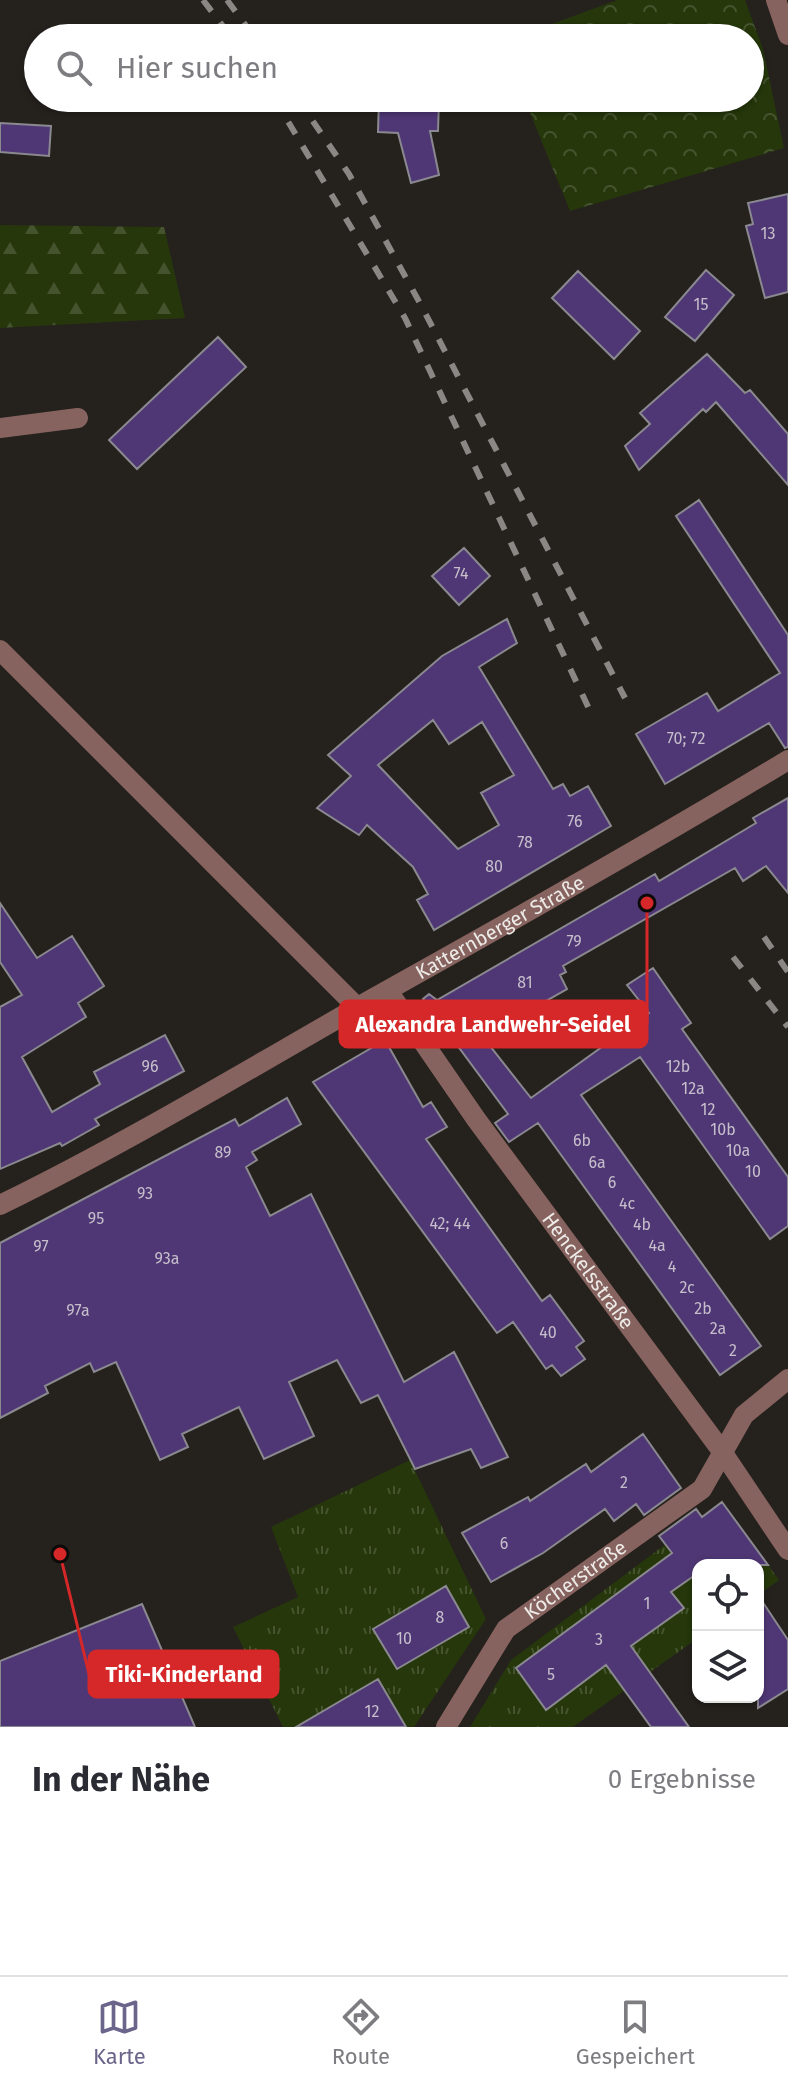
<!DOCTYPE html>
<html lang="de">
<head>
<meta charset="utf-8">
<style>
  body { margin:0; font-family:"Fira Sans",sans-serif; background:#f2f2f3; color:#2b2b33 }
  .controls { position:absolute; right:24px; bottom:24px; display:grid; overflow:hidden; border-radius:16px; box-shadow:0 2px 6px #0004 }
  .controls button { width:72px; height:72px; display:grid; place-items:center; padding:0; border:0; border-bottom:2px solid #e1e1e2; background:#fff; color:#2b2b33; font:40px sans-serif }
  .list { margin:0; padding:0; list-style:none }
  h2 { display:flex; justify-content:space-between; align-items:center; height:104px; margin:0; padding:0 32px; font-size:34px }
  h2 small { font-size:26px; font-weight:400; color:#7c7c81 }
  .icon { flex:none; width:44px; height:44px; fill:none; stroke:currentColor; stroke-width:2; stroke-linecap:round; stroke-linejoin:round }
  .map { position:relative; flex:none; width:788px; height:1727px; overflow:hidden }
  .search { position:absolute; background:#fff; box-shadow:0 2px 6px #0004; left:24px; right:24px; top:24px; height:88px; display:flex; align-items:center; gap:20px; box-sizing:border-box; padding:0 28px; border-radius:44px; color:#7c7c81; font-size:30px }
  .sheet { height:248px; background:#fff }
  nav { display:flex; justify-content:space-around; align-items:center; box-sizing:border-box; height:112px; border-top:2px solid #e1e1e2; background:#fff; font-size:22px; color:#7c7c81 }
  nav a { display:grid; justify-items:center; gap:4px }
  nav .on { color:#6b658b }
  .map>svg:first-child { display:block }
</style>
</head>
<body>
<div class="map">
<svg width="788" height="1727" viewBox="0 0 788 1727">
  <defs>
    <pattern id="grass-tufts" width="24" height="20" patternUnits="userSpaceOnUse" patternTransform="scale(2)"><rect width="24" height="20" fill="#25370b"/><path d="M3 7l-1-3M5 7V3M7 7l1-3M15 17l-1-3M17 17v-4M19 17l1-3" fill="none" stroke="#45542f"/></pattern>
    <pattern id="forest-firs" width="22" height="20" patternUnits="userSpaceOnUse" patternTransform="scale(2)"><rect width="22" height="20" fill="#25370b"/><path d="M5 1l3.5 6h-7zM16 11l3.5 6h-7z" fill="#45542f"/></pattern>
    <pattern id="park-crowns" width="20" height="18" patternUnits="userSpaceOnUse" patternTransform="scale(2)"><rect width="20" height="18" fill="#25370b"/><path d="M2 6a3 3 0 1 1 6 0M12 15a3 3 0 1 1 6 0" fill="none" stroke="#45542f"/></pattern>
  </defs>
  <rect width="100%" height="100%" fill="#25211d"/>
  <path fill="url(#grass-tufts)" d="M410,1460L486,1619L414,1727H283L233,1627L298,1597L271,1527Z
    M722,1502L779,1580L758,1595V1565H698V1638L573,1727H470L511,1660Z"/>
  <path fill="url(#forest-firs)" d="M0,225L164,227L185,318L0,328Z"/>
  <path fill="url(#park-crowns)" d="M617,0H745L763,49L784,148L570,211L524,98H750V38H514Z"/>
  <path fill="#4f3775" stroke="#8a898f" stroke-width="2" fill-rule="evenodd" d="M379,98L439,101L438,131H430L439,175L411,183L398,133L378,132Z
    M0,123L51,126L49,156L0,152Z
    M788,194V292L765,298L746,226L753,224L748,203Z
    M706,270L734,295L695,341L665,317Z
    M578,271L640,331L614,359L552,298Z
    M218,337L246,367L137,469L109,440Z
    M707,354L745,393L750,390L788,434V485L716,402L706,412L703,409L639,470L625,446L650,424L640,413Z
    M699,500L788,635V747L785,748L769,723L665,784L636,734L707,693L718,711L780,673L676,516Z
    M464,548L490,576L459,605L432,576Z
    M507,619L517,643L479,667L553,789L563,784L570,796L588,786L611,826L434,930L417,900L428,894L413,867L367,825L359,835L317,808L351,776L328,755L442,656ZM433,720L449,744L482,722L514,775L481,793L499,825L458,849L378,765Z
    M788,798V893L766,866L743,881L735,868L563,966L566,972L560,975L567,989L483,1037L531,1098L649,1013L627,985L653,968L691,1023L682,1029L788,1177V1226L770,1239L640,1057L581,1095L761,1346L720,1375L538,1123L509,1142L495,1123L508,1114L423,999L429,994L437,1000L655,874L659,881L756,823L753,818Z
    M0,903L37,958L72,936L104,986L78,1003L86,1017L22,1057L52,1112L100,1084L94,1072L165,1035L184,1071L95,1119L99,1125L62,1146L60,1143L0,1169V1007L22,995L0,962Z
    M385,1040L423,1107L431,1102L447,1127L426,1139L542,1301L550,1295L584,1341L576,1347L585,1359L561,1376L552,1365L546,1369L513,1322L497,1333L313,1082Z
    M287,1098L301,1124L252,1152L257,1160L246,1167L270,1216L311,1194L404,1382L454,1352L508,1457L481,1468L471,1449L415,1469L378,1395L361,1403L337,1360L289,1382L314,1436L264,1459L239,1407L182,1434L188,1447L160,1460L116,1362L94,1372L90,1363L45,1386L48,1393L0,1418V1243L235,1119L239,1126Z
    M643,1434L681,1488L644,1515L636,1504L614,1521L605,1509L543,1553L491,1582L462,1533L528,1497L530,1501L586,1464L591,1472Z
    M722,1502L768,1565H698V1573L671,1592L684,1608L631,1646L689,1727H651L606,1665L546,1710L516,1668L672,1553L659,1536L696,1509L702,1517Z
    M446,1586L469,1627L397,1669L373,1629Z
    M758,1595L788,1640V1689L758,1708Z
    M142,1604L195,1727H0V1661Z
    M378,1679L406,1727H296L342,1700Z"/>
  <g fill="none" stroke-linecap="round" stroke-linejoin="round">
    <g stroke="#87635f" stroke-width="20">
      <path d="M776,0L788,35"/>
      <path d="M0,428L78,418"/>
      <path d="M0,650L358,1008"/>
      <path id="s1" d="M388,991L476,1119L721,1450L788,1550"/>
      <path id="s2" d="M0,1205C127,1143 249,1069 372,999C512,921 651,843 788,760"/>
      <path id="s3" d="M446,1727L506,1629L702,1489L744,1415L788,1379"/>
    </g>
    <path stroke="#8a8784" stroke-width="6" stroke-dasharray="14 14" stroke-linecap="butt" d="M203,0L232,38
      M227,0L255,38
      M274,98L405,318L591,713
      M297,98L349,174L422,307L625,698
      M764,937L788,972
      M733,957L788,1027"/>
  </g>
  <g text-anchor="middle" stroke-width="8" stroke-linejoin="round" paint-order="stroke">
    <g font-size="16" fill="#c6becb">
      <text x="768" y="239">13</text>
      <text x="701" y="310">15</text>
      <text x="461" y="579">74</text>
      <text x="686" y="744">70; 72</text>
      <text x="575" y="827">76</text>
      <text x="525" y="848">78</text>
      <text x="494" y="872">80</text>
      <text x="574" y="947">79</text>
      <text x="525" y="988">81</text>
      <text x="150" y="1072">96</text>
      <text x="678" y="1072">12b</text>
      <text x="693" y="1094">12a</text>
      <text x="708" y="1115">12</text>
      <text x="723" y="1135">10b</text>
      <text x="582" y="1146">6b</text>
      <text x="738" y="1156">10a</text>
      <text x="223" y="1158">89</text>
      <text x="597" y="1168">6a</text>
      <text x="753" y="1177">10</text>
      <text x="612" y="1188">6</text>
      <text x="145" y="1199">93</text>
      <text x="627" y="1209">4c</text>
      <text x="96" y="1224">95</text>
      <text x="450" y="1229">42; 44</text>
      <text x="642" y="1230">4b</text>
      <text x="657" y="1251">4a</text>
      <text x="41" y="1252">97</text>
      <text x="167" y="1264">93a</text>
      <text x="672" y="1272">4</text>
      <text x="687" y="1293">2c</text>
      <text x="703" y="1314">2b</text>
      <text x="78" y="1316">97a</text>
      <text x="718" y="1334">2a</text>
      <text x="548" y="1338">40</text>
      <text x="733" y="1356">2</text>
      <text x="624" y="1488">2</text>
      <text x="504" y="1549">6</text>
      <text x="647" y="1609">1</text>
      <text x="440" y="1623">8</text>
      <text x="404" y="1644">10</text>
      <text x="599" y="1645">3</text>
      <text x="551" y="1680">5</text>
      <text x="372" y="1717">12</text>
    </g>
    <g font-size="20" fill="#edebe8" stroke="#0d0b09">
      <text dy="7" stroke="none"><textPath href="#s2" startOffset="572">Katternberger Straße</textPath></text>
      <text dy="7" stroke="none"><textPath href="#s1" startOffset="344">Henckelsstraße</textPath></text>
      <text dy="7" stroke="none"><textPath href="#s3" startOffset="200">Köcherstraße</textPath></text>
    </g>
  </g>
  <path fill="none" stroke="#d62828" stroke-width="3" d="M647 903L647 1024M60 1554L89 1674"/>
  <g fill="#d62828" stroke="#0d0b09" stroke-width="3">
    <circle cx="647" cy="903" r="8"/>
    <circle cx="60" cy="1554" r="8"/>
  </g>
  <g fill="#d62828" stroke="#d62828" stroke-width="3">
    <rect x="340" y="1001" width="307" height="46" rx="8"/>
    <rect x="89" y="1651" width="189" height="46" rx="8"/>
  </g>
  <g font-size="22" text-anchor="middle" font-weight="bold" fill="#fff">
    <text x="493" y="1032">Alexandra Landwehr-Seidel</text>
    <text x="184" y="1682">Tiki-Kinderland</text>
  </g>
</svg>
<div class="controls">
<button><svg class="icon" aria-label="locate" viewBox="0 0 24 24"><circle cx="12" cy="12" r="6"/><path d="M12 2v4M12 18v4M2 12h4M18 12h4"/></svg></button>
<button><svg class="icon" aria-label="layers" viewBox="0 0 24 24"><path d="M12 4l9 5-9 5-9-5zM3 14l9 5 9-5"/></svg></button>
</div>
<div class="search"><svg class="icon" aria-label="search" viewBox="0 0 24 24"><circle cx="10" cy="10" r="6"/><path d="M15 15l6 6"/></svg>Hier suchen</div>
</div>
<section class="sheet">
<h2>In der Nähe<small>0 Ergebnisse</small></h2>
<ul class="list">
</ul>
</section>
<nav>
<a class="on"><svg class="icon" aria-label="map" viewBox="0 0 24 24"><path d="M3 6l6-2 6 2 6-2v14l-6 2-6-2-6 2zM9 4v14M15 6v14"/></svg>Karte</a>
<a><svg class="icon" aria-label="directions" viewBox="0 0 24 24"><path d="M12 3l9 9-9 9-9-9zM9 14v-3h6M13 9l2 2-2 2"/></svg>Route</a>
<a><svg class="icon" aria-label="saved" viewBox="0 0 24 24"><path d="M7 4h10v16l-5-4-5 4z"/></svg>Gespeichert</a>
</nav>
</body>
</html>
